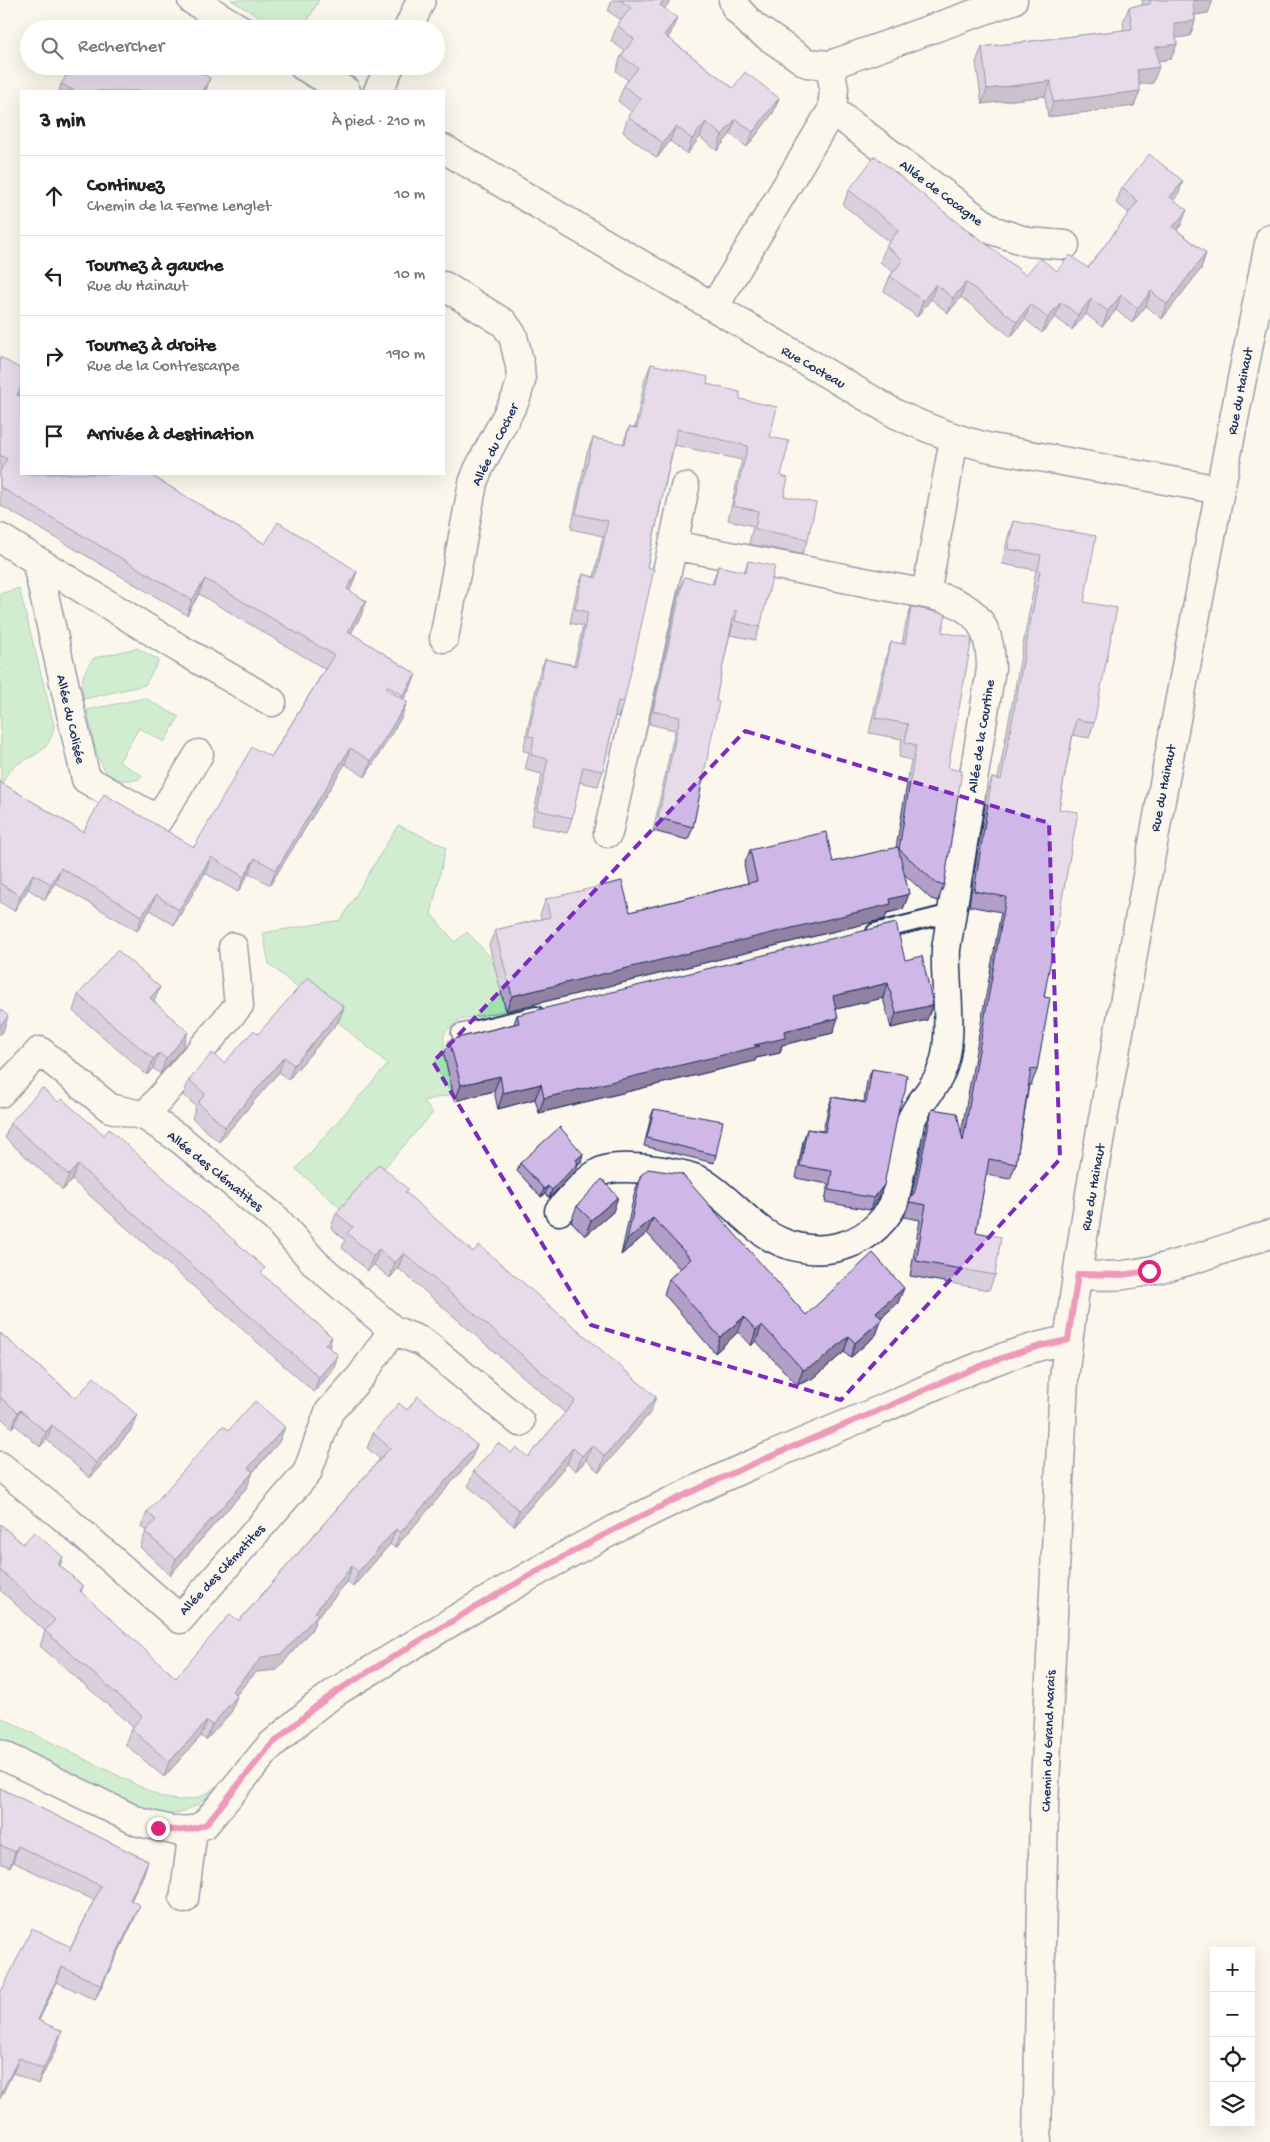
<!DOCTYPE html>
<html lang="fr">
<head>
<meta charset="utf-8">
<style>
  body { margin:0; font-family:"Gochi Hand",sans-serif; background:#f6f6f6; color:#222 }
  .controls { position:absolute; right:15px; bottom:15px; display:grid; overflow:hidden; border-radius:0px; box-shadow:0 5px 20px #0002 }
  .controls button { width:45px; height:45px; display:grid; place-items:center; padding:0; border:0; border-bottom:1px solid #e0e0e0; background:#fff; color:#222; font:25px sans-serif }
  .stop { position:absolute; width:15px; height:15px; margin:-11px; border:4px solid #db2777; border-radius:50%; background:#fff }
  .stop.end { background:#db2777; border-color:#fff; box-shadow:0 1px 5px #0008 }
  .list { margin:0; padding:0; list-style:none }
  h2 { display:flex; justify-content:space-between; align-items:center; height:65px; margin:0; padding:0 20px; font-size:21px }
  h2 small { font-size:16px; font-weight:400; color:#767676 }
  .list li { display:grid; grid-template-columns:32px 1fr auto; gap:15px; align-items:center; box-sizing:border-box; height:80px; padding:0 20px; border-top:1px solid #e0e0e0 }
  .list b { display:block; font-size:19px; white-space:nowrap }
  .list p { margin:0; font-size:16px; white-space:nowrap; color:#767676 }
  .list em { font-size:16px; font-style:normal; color:#767676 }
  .icon { flex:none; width:28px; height:28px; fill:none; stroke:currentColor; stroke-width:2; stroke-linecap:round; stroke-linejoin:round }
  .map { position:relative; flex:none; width:1270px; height:2142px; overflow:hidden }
  .search { position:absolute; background:#fff; box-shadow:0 5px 20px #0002; left:20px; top:20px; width:425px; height:55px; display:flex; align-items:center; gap:12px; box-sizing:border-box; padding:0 18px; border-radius:28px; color:#767676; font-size:19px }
  .panel { position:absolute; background:#fff; box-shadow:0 5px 20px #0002; left:20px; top:90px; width:425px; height:385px; border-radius:0px }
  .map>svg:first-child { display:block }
</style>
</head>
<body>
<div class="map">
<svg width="1270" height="2142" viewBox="0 0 1270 2142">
  <rect width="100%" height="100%" fill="#fbf7ec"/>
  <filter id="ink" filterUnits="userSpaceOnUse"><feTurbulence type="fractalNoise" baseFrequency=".02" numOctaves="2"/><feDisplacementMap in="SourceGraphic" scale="10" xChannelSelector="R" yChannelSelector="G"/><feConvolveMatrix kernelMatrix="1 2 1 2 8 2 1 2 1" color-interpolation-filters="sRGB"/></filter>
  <g filter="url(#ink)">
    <path fill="#9de1ad" stroke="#5c8886" d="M231,0H319L303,29H279Z
      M19,588L54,725C50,756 30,754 11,769C7,773 4,781 1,786L0,594Z
      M137,648L159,660L145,685L84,699C80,682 82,672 94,658Z
      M145,698L179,717L164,742L139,728L119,762L143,776L137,780H115C94,765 93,734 87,710Z
      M398,825L446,847L431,914L455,942L467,932L493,960L506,1011L459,1020L444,1033V1055L454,1094L423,1101L433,1113L345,1212L296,1169L388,1064L269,964L263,933L341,920Z
      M0,1717L161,1797C183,1802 198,1802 216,1786L218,1787C198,1806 187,1814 158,1815L0,1739Z"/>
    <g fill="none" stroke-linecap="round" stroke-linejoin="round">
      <defs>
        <path id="lane" d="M875,932L951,913
          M460,1033L536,1015"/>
        <path id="street" d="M408,29L421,0
          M830,65L1013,0
          M378,91L390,66
          M832,110L992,230L1028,242L1065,245
          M444,286L504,323L513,336L520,366L521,381L516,398L478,470L473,483L444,638
          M714,307L832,110L834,89L830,65L807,63L753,26L736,8L733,0
          M0,538L182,650L272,702
          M673,545L685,487
          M36,560L86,779L158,820L199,754
          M608,833L673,545L926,594
          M0,1093L40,1051L110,1108L145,1116L180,1139L276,1219L316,1264L393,1330L361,1376L329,1412L307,1473L180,1619L62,1516L0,1466
          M145,1116L239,1005L233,947
          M559,1211C571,1198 584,1181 600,1172C617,1162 688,1172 704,1183C726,1197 742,1217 763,1232C808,1263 869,1252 894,1203L910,1123C917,1104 932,1092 940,1074C956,1041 944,986 946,949L991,669C991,622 973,603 926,594L954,439
          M1077,1275C1093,1275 1109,1277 1124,1275C1174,1269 1222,1249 1270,1234
          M393,1330L423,1342L520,1422
          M0,1754L139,1822L176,1831L193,1830L205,1824L270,1746L314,1708L337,1691C425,1638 511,1584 602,1536C690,1490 781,1451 873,1413C936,1386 1000,1352 1068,1340
          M184,1899L193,1830
          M1037,2142L1044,1807L1064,1379C1078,1246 1104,1114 1128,982C1172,734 1220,486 1270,239"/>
        <path id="secondary" d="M192,0L240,29
          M303,66L346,91
          M444,149L896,414C928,429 956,440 991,448L1220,490"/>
      </defs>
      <use href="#lane" stroke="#1b2f5e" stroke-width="20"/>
      <use href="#street" stroke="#1b2f5e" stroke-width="31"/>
      <use href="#secondary" stroke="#1b2f5e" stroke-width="31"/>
      <use href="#lane" stroke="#fbf7ec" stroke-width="16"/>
      <use href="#street" stroke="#fbf7ec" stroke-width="28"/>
      <use href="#secondary" stroke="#fbf7ec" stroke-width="28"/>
    </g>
    <path fill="#b29ec7" stroke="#1b2f5e" d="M612,0H670L664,8L671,33L668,38L733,88L779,98L773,113L747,147L730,134L717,151L700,137L687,154L670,141L657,158L623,132L628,116L632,112L618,101L624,86L628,80L616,71L621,56L625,51L611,41L617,25L621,20L608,11Z
      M1142,0H1213L1208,13L1195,15V21L1190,36L1176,38L1177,44L1171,59L1158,61L1153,83L1139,84L1140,91L1134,106L1048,117L1045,96L982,104L976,62L982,47L1124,30L1123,22L1129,7L1143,5Z
      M61,84L206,91H59Z
      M1122,188L1178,196L1174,200L1181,225L1177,230L1206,253L1201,269L1162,319L1146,306L1132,323L1116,310L1102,327L1086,314L1072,330L1055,317L1042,333L1025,319L1011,337L961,297L948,313L931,299L917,317L884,291L890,276L893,272L880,262L886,246L889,242L843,205L849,190L974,236L1026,275L1088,268L1129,213L1116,203Z
      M0,357L19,396L265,544L357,571L352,586L349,590L366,601L361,616L351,633L416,674L410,689L403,700L407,702L401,718L365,777L345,764L270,885L249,873L238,892L205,873L174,925L150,910L137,931L55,883L45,900L28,889L14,911L0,902V782L83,832L194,847L271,757L325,669L199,594L187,615L0,505Z
      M651,364L707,384L740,399L770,437L781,476L784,496L808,539L802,554L749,544L753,526L728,520L742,460L674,445L647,567L624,702L618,717L615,716L603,771L598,786L579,782L572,818L567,833L531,825L542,774L525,770L529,752L523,751L539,674L545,659L574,665L583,626L570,623L577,589L583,574L594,577L603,536L571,529L587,453L593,438L623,444L629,427L635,428L645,379Z
      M1013,521L1084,602L1094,723L1089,738L1073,735L1065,773L1059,809L1044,997L1037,1070L1031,1085H1029L1016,1164L1010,1179L986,1175L976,1232L995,1275L989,1290L910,1276L920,1220L904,1217L911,1198L927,1124L932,1109L961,1134L1001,912L969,906L987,793L992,778L998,779L1034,586H1033L1036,570L1002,564L1008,537Z
      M748,561L760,627L755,640L730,635L733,624H732L719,683L693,827L688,840L653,831L675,730L649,724L679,591L684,577L712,584L718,566L744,572Z
      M911,607L942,632L948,768L944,885L938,901L931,899L904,874L909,894L903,909L887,913L885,919L506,1011L489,945L495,930L541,919L540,915L546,899L630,912L748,883L744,865L750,850L833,862L896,848L911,760L899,757L902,739L869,733L886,657L891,642L902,644L906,623Z
      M905,960L927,1020L891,1028L883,998L836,1009L833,1033L782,1045L780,1053L756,1058L755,1061L539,1113L535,1099L498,1109L494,1091L455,1101L444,1055L449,1040L514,1024L517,1015Z
      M78,995L154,1002L183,1047L160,1074L153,1068L147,1075L73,1011Z
      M344,1007L338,1022L288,1080L279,1072L219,1142L192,1118L196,1106L183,1095L189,1080L224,1063L258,1034Z
      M872,1069L899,1108L879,1197L870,1210L825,1202L828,1184L796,1178L803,1141L807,1129L823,1131L828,1109L832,1097L864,1102L867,1081Z
      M654,1109L716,1155L714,1163L644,1146L651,1116Z
      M10,1123L263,1275L332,1337L329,1347L338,1355L333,1370L314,1392L72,1180L63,1190L5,1138Z
      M583,1154L581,1162L578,1164L576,1171L549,1198L545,1194L541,1197L517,1171L520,1163Z
      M641,1175L806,1315L898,1303L881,1318L876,1335L850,1358L844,1352L814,1378L797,1385L756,1341L751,1346L738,1332L715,1353L664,1294L669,1279L680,1269L647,1233L621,1255L635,1191Z
      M406,1193L650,1413L599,1472L586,1460L576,1471L567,1464L514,1526L468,1486L474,1471L511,1453L528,1457L565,1413L398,1268L390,1278L374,1265L368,1271L342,1248L345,1240L331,1228L336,1213Z
      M577,1206L613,1212L585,1236L571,1221Z
      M0,1333L76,1398L137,1415L131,1430L90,1478L47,1440L40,1447L15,1425L12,1428L0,1417Z
      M285,1427L279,1442L253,1472L247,1487L170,1575L140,1547L146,1531L141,1527L147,1512L229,1430Z
      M373,1433L471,1460L395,1548L390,1544L353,1587L347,1582L316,1619L312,1629L277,1670L256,1672L236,1695L232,1711L206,1740L201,1736L164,1777L125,1744L131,1729L133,1727L40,1646L45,1631L0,1590V1524L23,1544L60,1566L83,1586L81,1593L176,1678L239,1621L380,1459L367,1448Z
      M0,1788L148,1861L143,1876L131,1900L134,1920L95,2000L57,1982L39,2020L57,2047L38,2084L13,2073L0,1994L71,1947L94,1900L13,1862L10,1867L0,1863Z"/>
    <path fill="#9181a2" stroke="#1b2f5e" d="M664,0H670L669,3L655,20L660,5Z
      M1198,0H1213L1208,13L1187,16L1193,1Z
      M677,18L671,33L658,50L664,35Z
      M1195,21L1190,36L1169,39L1174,23Z
      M1177,44L1171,59L1151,62L1156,47Z
      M1159,67L1153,83L1132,85L1137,70Z
      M210,78L206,91H203Z
      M1051,81L1045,96L982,104L987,89Z
      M1140,91L1134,106L1048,117L1053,102Z
      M779,98L773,113L747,147L753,132Z
      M736,119L730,134L717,151L722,135Z
      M706,122L700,137L687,154L692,139Z
      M676,126L670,141L657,158L663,143Z
      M1183,181L1178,196L1165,212L1170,197Z
      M1187,210L1181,225L1167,242L1173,227Z
      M1206,253L1201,269L1162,319L1167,304Z
      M966,282L961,297L948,313L953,298Z
      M936,284L931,299L917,317L923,301Z
      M1151,291L1146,306L1132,323L1138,308Z
      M1121,295L1116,310L1102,327L1108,311Z
      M1091,299L1086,314L1072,330L1078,315Z
      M1061,302L1055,317L1042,333L1048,318Z
      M1030,304L1025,319L1011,337L1017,322Z
      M21,387V393L11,410L17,395Z
      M357,571L352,586L342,604L347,589Z
      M205,579L199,594L187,615L192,600Z
      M366,601L361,616L343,647L348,631Z
      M416,674L410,689L397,710L403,695Z
      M407,702L401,718L365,777L371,761Z
      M350,748L345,764L270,885L276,870Z
      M211,857L205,873L174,925L179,910Z
      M255,858L249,873L238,892L244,877Z
      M61,868L55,883L45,900L51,884Z
      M33,874L28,889L14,911L20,896Z
      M909,894L903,909L887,913L885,919L506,1011L512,996Z
      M156,895L150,910L137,931L142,916Z
      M888,983L883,998L828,1011L833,996Z
      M160,987L154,1002L150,998Z
      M933,1005L927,1020L891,1028L896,1013Z
      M344,1007L338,1022L288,1080L294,1065Z
      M8,1016L3,1032L0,1035V1026Z
      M838,1018L833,1033L782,1045L780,1053L756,1058L755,1061L539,1113L544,1098L754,1045L784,1031Z
      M188,1032L183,1047L160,1074L166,1059Z
      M159,1053L153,1068L147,1075L153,1059Z
      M284,1057L279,1072L219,1142L225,1127Z
      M500,1076L494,1091L455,1101L461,1085Z
      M541,1084L535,1099L498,1109L503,1093Z
      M583,1154L581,1162L578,1164L576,1171L549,1198L552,1190L576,1160Z
      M78,1165L72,1180L63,1190L69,1175Z
      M884,1185L879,1197L870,1210L874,1198Z
      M548,1186L545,1194L541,1197L544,1189Z
      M618,1197L613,1212L585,1236L591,1220Z
      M653,1218L647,1233L621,1255L627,1240Z
      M379,1249L374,1265L368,1271L373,1256Z
      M404,1253L398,1268L390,1278L395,1263Z
      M904,1288L898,1303L870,1327L876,1312Z
      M744,1317L738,1332L715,1353L720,1337Z
      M882,1319L876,1335L850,1358L855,1343Z
      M762,1325L756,1341L751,1346L756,1330Z
      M849,1336L844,1352L814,1378L797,1385L803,1370Z
      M332,1337L327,1352L325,1344Z
      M338,1355L333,1370L314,1392L319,1377Z
      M656,1397L650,1413L599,1472L605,1456Z
      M20,1410L15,1425L12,1428L18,1412Z
      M137,1415L131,1430L90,1478L96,1463Z
      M52,1425L47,1440L40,1447L46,1432Z
      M285,1427L279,1442L243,1483L248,1468Z
      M477,1445L471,1460L395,1548L400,1533Z
      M592,1445L586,1460L576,1471L582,1456Z
      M573,1448L567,1464L514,1526L519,1510Z
      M253,1472L247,1487L170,1575L176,1559Z
      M396,1529L390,1544L353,1587L358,1572Z
      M63,1557L58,1572V1564Z
      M352,1566L347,1582L316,1619L312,1629L277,1670L256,1672L226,1706L232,1691L262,1657L315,1612Z
      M237,1696L232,1711L206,1740L212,1725Z
      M207,1721L201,1736L164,1777L169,1762Z
      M18,1846L13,1862L10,1867L15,1852Z
      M148,1861L143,1876L124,1915L130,1900Z
      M140,1905L134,1920L95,2000L101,1985Z
      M62,1967L57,1982L32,2035L38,2020Z
      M62,2031L57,2047L38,2084L43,2069Z
      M19,2058L13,2073L0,2099V2095Z"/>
    <path fill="#cfb8e7" stroke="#1b2f5e" d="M620,0H664L660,5L677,18L664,35L733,88L745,72L779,98L753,132L736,119L722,135L706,122L692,139L676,126L663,143L628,116L641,99L624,86L638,68L621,56L634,39L617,25L631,8Z
      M1150,0H1198L1193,1L1195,21L1174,23L1177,44L1156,47L1159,67L1137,70L1140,91L1053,102L1051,81L987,89L982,47L1132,29L1129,7L1150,4Z
      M72,66H191L210,78L203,91H75L61,84Z
      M1149,154L1183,181L1170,197L1187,210L1173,227L1206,253L1167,304L1151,291L1138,308L1121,295L1108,311L1091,299L1078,315L1061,302L1048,318L1030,304L1017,322L966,282L953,298L936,284L923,301L890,276L903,260L886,246L899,230L849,190L875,156L974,236L975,235L1026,275L1040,258L1057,271L1070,255L1088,268L1138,201L1122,188Z
      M0,357L21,369V387L17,395L21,397V474H149L265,544L278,522L357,571L347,589L366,601L348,631L416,674L403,695L387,686L386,689L407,702L371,761L350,748L276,870L255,858L244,877L211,857L179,910L156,895L142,916L61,868L51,884L33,874L20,896L0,883V782L83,832L104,794L194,847L252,747L271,757L334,655L205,579L192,600L0,487V471L7,459L0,455Z
      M651,364L708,377L707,384L740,392V399L777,407L770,437L789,441L781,476L788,478L784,496L816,503L808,539L755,529L758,511L733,506L748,446L677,429L647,567L654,569L624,702L618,701L603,771L583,767L572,818L537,810L548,759L531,755L534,737L528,736L545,659L576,666L588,612L575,609L583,574L596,578L608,521L576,514L593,438L625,444L629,427L637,428Z
      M1013,521L1096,536L1084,602L1117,608L1094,723L1076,719L1065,773L1059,809L1078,812L1044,997L1050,998L1037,1070L1031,1069L1016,1164L989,1159L976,1232L1001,1237L995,1275L916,1261L926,1205L909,1202L915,1191L932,1109L957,1113L963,1141L1006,897L974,891L992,778L1001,780L1040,571L1038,570L1041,555L1008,549Z
      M748,561L775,566L760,627L735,621L737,611L735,610L719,683L716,701L719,702L693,827L658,818L680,717L653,711L684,577L714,584L718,566L746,572Z
      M911,607L946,614L942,632L972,638L948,768L962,771L944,885L937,884L899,849L916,745L905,742L908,724L875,718L891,642L905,644Z
      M826,832L833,862L898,847L909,894L890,899L891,904L512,996L495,930L550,917L546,899L622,881L630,912L757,881L750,850Z
      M896,923L905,960L922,956L933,1005L896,1013L888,983L833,996L838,1018L784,1031L785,1038L754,1045L760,1046L544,1098L541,1084L503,1093L500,1076L461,1085L449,1040L519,1023L517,1015Z
      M117,950L160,987L150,998L188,1032L166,1059L159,1053L153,1059L78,995Z
      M308,977L344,1007L294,1065L284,1057L225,1127L198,1103L205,1094L189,1080L212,1053L224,1063L254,1030L258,1034Z
      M0,1009L8,1016L0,1026Z
      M872,1069L907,1075L905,1092L899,1108L884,1185L874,1198L829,1190L832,1171L800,1166L807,1129L825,1132L832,1097L866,1103Z
      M42,1088L58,1102L62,1099L104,1135L109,1129L265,1268L261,1273L332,1337L325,1344L338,1355L319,1377L78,1165L69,1175L10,1123Z
      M654,1109L723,1121L716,1155L647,1138Z
      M560,1127L583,1154L576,1160L578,1163L552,1190L548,1186L544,1189L520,1163Z
      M379,1164L408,1189L405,1192L473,1252L479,1245L656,1397L605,1456L592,1445L582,1456L573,1448L519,1510L474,1471L498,1443L511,1453L516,1447L528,1457L575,1401L404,1253L395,1263L379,1249L373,1256L347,1233L353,1227L336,1213Z
      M648,1169L682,1174L806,1315L873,1253L904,1288L876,1312L882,1319L855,1343L849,1336L819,1362L803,1370L762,1325L756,1330L744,1317L720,1337L669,1279L691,1259L653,1218L627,1240L641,1175Z
      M602,1179L618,1197L591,1220L577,1206Z
      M0,1333L76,1398L94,1377L137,1415L96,1463L52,1425L46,1432L20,1410L18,1412L0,1397Z
      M418,1396L477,1445L400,1533L396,1529L358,1572L352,1566L315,1612L318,1614L282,1654L262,1657L232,1691L237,1696L212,1725L207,1721L169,1762L131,1729L142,1716L45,1631L55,1620L1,1571H0V1524L23,1544L34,1532L63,1557L58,1564L83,1586L80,1591L176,1678L230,1614L239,1621L390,1448L373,1433L399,1403L407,1410Z
      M255,1401L285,1427L248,1468L253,1472L176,1559L145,1532L156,1520L147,1512L223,1426L229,1430Z
      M0,1788L148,1861L130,1900L140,1905L101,1985L62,1967L38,2020L62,2031L43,2069L19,2058L0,2095V1994L32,1928L71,1947L69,1952L101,1886L18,1846L15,1852L0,1845Z"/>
  </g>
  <g fill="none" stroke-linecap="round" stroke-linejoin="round" filter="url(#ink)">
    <path stroke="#db2777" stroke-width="6" d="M158,1828C176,1831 189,1832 206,1824L270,1746L314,1708L337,1691C424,1638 511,1584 602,1536C690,1490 781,1451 873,1413C936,1386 1000,1352 1068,1340L1078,1274L1122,1275L1149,1271"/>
  </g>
  <path d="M0 0H1270V2142H0ZM745,731L1049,823L1060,1159L841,1400L591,1325L433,1062Z" fill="#fbf7ec" fill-opacity=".55" fill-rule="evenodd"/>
  <path fill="none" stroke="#7b2cbf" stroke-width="4" stroke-dasharray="10 6" stroke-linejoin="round" d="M745,731L1049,823L1060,1159L841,1400L591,1325L433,1062Z"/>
  <g text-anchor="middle" stroke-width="4.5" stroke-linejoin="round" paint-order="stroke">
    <g font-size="14" fill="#1b2f5e" stroke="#fbf7ec">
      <text transform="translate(942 192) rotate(37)" y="5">Allée de Cocagne</text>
      <text transform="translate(814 366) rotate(30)" y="5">Rue Cocteau</text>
      <text transform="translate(1239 391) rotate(-79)" y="5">Rue du Hainaut</text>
      <text transform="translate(494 444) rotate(-64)" y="5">Allée du Cocher</text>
      <text transform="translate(72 719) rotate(77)" y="5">Allée du Colisée</text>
      <text transform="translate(980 736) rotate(-81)" y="5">Allée de la Courtine</text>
      <text transform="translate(1162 788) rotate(-79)" y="5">Rue du Hainaut</text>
      <text transform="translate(216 1170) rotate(39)" y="5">Allée des Clématites</text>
      <text transform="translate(1092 1187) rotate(-80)" y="5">Rue du Hainaut</text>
      <text transform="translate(221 1569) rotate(-47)" y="5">Allée des Clématites</text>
      <text transform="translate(1047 1741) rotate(-88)" y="5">Chemin du Grand Marais</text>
    </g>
  </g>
</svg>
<div class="controls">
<button>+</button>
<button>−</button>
<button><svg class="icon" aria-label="locate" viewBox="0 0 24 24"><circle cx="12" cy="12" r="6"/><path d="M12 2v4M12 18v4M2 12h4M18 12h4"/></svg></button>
<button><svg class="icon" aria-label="layers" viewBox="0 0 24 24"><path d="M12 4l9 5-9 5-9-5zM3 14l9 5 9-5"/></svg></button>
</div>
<div class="stop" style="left:1149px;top:1271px"></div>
<div class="stop end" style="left:158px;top:1828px"></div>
<div class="search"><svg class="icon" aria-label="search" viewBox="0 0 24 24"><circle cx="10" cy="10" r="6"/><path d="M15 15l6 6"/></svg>Rechercher</div>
<section class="panel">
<h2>3 min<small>À pied · 210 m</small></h2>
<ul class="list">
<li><svg class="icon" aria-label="ahead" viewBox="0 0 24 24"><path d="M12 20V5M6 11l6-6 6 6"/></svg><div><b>Continuez</b><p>Chemin de la Ferme Lenglet</p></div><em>10 m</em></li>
<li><svg class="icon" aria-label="left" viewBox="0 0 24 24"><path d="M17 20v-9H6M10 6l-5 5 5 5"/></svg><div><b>Tournez à gauche</b><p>Rue du Hainaut</p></div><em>10 m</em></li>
<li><svg class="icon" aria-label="right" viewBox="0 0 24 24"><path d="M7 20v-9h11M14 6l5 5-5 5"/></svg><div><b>Tournez à droite</b><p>Rue de la Contrescarpe</p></div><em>190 m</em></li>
<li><svg class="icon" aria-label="arrive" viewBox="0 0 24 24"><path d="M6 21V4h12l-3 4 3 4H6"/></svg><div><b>Arrivée à destination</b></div></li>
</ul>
</section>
</div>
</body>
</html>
